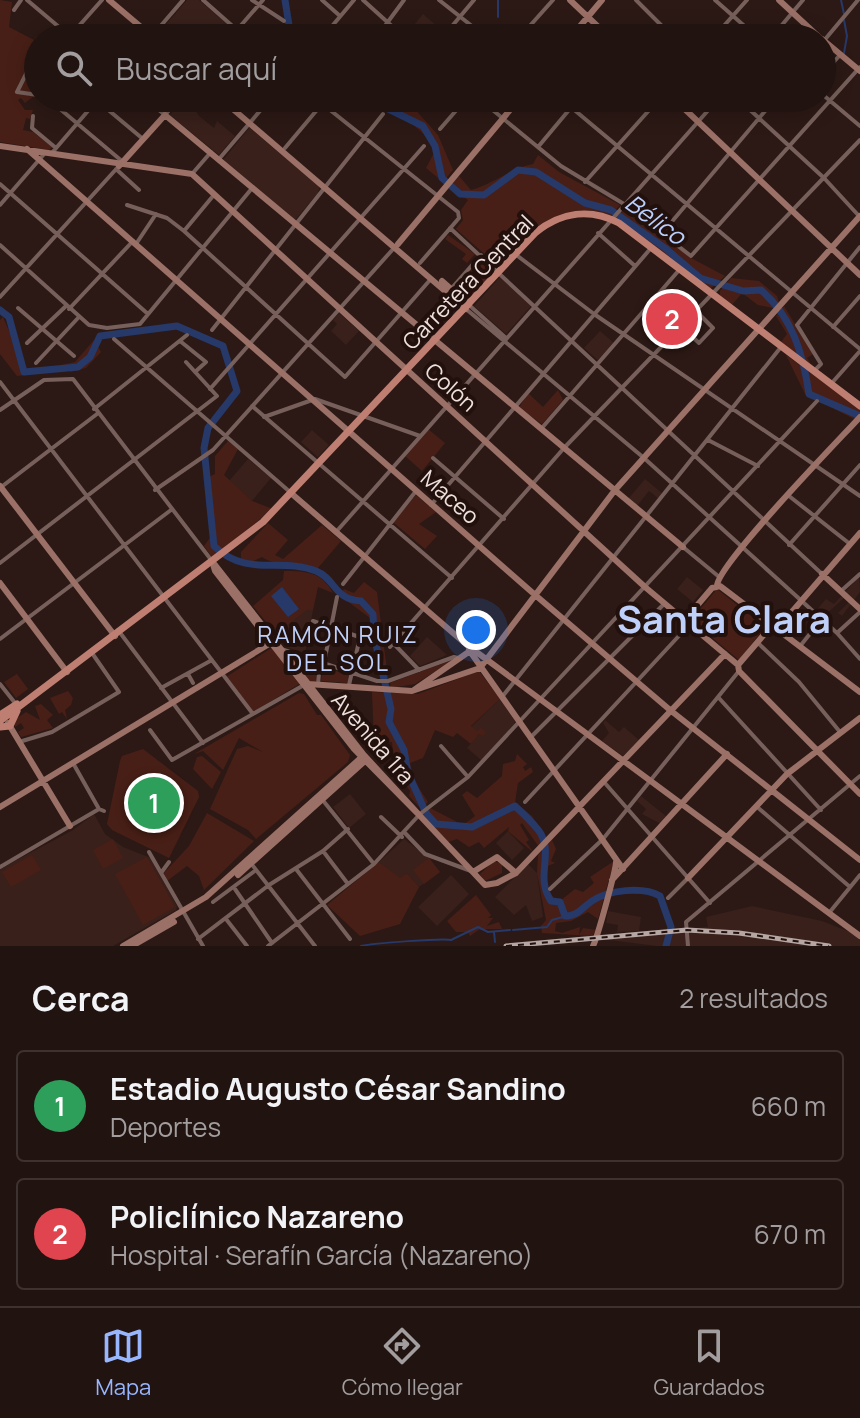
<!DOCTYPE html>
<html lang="es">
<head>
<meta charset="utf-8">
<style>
  body { margin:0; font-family:Manrope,sans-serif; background:#291c19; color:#f1f3f6 }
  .you { position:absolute; left:476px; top:630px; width:28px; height:28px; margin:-20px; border:6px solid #fff; border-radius:50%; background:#1a73e8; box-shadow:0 0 0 12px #1a73e833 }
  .badge { display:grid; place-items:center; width:52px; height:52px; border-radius:50%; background:#97b6fd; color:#fff; font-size:26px; font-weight:700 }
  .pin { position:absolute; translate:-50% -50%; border:4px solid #fff; box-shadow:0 2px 8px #0006 }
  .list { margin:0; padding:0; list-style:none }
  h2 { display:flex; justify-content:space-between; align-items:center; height:104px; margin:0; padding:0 32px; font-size:34px }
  h2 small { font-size:26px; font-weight:400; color:#a29e9f }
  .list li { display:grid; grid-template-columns:52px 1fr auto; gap:24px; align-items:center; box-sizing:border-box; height:112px; margin:0 16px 16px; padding:0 16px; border:2px solid #3e3230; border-radius:8px }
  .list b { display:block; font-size:30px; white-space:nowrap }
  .list p { margin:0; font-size:26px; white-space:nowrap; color:#a29e9f }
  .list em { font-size:26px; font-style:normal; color:#a29e9f }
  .icon { flex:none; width:44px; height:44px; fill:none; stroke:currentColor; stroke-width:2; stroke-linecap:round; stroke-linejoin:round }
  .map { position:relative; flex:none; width:860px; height:946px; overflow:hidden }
  .search { position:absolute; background:#211310; box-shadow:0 4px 20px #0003; left:24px; right:24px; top:24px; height:88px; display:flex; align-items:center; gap:20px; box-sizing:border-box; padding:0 28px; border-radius:44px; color:#a29e9f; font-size:30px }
  .sheet { height:360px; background:#211310 }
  nav { display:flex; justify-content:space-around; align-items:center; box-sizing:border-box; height:112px; border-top:2px solid #3e3230; background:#211310; font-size:22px; color:#a29e9f }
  nav a { display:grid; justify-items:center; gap:4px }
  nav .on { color:#97b6fd }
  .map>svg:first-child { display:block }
</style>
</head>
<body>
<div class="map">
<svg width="860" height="946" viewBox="0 0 860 946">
  <rect width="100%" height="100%" fill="#2c1915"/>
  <path fill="#39201b" d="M187,0H199L234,30L227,38H158L156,36Z
    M423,14L444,32L439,38L405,36Z
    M185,98H201L194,107L198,115L214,128L217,121L235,136L219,155L170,115Z
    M250,127L320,185L318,193L295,220L223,160Z
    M500,277L532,305L506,334L474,306Z
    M678,303L689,313L671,332L659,322Z
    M339,313L359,331L346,345L331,331L337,324L333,320Z
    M600,331L614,343L598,360L584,348Z
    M312,430L329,445L318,457L301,442Z
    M248,459L271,478L252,501L229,481Z
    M645,479L663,494L659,499L649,491L637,506L628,499Z
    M687,577L703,590L693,602L677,589Z
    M859,577L860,592L842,616L838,613L849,602L844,598L822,618L815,612L826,599L834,604Z
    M307,609L313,610L305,653L286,647L284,636L276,634Z
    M427,637L447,655L420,666L410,656Z
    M500,699L515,721L514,727L481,760L467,748L479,734L471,727Z
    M605,720L619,732L624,727L639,740L623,756L602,741L609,733L603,723Z
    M350,794L366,814L349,828L333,807Z
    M641,796L667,817L661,824L642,814L646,809L637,801Z
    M94,814L105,834L123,847L151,858L177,906L176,910L113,946H0V869L73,830Z
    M508,831L524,848L512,860L496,843Z
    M404,839L429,858L440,872L419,887L407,873L400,879L379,862Z
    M528,864L537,873L543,917L532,921L526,905L514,915L495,897Z
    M451,875L469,894L437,926L418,907Z
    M752,906L822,921L860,936V946H657L601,939L602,936L708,927L706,917Z
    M608,911L641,917L639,931L617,932L618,925L606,923Z"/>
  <path fill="#481f16" d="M0,0L12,2L9,27L34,40L37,36L40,38L38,93L25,103L21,98L18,100L25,110H33L30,119L26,118L23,130L33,132L52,147L49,150L0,142Z
    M395,105L412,106L438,135L453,170L443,182L426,168L434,153C428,131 409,122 390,111Z
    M538,155L559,172L620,205L610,216C563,200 533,230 504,263H495L456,229L463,220L461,210L468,200L449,187L459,176L471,190C493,184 511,168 533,164Z
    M625,208L691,258L725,276L710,289L616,219Z
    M448,235L475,254L467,263L462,259L466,254L445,239Z
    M481,258L496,270L469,303L454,290Z
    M731,278L759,281L777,296L779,303L773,308L758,305L742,293L731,306L720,297V291Z
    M784,306L813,354L807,358L811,365L781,342L787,334L776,316Z
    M3,317C11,338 23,352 27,375L17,376L0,354V320Z
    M94,340L101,352L86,368L71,372L61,365L75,362Z
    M786,355L860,409V422L805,394Z
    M558,390L563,400L542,424L519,408L528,393L543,407Z
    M428,429L445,443L422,471L405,456Z
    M228,441L238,449L224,475L252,501L273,509L212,557L204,546L215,531L209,477L215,474V456Z
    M416,495L436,512L419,524L437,536L425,549L393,522Z
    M268,523L288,540L275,555L283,559L322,525L341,541L317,569C300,559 279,569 262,557L251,562L241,560V552Z
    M284,571C306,571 322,572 333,593L318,587L313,610H307L276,634L253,606L283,580Z
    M364,582L377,592L388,678H380L370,618L339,595L344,589L354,593Z
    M717,589L765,627L739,660L691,620Z
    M273,647L301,683L253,712L226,677Z
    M287,654L316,665L317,682H309Z
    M455,659L415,684L391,688L390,683Z
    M323,667L349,675L348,683L321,681Z
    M479,671L500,699L471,726L477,731L481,728L486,732L482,736L479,734L471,744L457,733L453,737L435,730L423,758L410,763L415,782L428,802L421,809L409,796L410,791L394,767L392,742H374L372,692L418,694Z
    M17,674L28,689L16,698L4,682Z
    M68,691L73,698L71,705L65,710L67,719L62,712L59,714L50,698Z
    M299,693L304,694L317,715H321L350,755L348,762L256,839L248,830L210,809L237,749L248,746L263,752L239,738L223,770L203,751L194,754Z
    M41,704L53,715L47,720L53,728L21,737L18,732L24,728L21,723L15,727L13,721L26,712L40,720L35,706Z
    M143,749L198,791L199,797L169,858L112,830L107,824L120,761L122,756Z
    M517,754L527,764L523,767L525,771L531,767L533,772L518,783L515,802L532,816L546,838L539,847L522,823L520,825L529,840L526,842L534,853L508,831L509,827L484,848L479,842L469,847L457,839L448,842L423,814L430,808L463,825L475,816L462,795L467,791L477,798L502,776L503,764L515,761Z
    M202,756L221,772L212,789L193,769L197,757Z
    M207,813L254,841L204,890L199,876L187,866L167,881L164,873L189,846Z
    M113,839L123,858L103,869L93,850Z
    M552,840L556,849L551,861L555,863L545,867V885L555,900L560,901L575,889L583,892L594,883L590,877L614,861L598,919L588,912L571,921L556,923L555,931L562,933L580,927L579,935L583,928L596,930L592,936L542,933L541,926L546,920L537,873L538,855Z
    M32,855L41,870L11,887L2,872Z
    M147,857L175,907L143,925L115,874Z
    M429,858L440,872L424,884L413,870Z
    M494,861L502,864V873L485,881L480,874Z
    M379,862L400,878L407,873L419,887L400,924L360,936L327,905Z
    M476,895L491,915L488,918H493L487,926L499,922L502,929H480L470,936L468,932H456L447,921Z"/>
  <path fill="#263969" d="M282,587L299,609L288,617L271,596Z"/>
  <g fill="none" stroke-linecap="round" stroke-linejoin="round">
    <path stroke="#263969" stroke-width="2" d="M841,0L844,14
      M498,17V0
      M844,20L847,36L844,53
      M513,930L547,927L552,920L563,917
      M494,932L495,942
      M361,946C374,943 444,938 451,940L478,927L488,932L510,930"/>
    <path stroke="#263969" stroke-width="7" d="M285,0L291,38
      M366,98L423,126L435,146L442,178L460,194L484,195L518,170L536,172L585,203L611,210L665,248L700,278L743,291L761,290C793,318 803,354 809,394L860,416
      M0,310L9,317L24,372L78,367L90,357L100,336L177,326L223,346L237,391L208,428L204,448L214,546C247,578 281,557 316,571C336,579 333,599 361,601L373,614L374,636L391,709L389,722L404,750L408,773L426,813L436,824L472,827L515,806C522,813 535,824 541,834C553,856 535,877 551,901L560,902L565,916C578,916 582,908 592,901C608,890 643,886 660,896L671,927L666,946"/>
    <path stroke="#77605b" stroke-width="4" d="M27,0L72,38
      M203,0L246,38
      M252,0L284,21
      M322,0L340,16
      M363,0L405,38
      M439,0L487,38
      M636,0L674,38
      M715,0L758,38
      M14,10L21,0
      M70,36L102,0
      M152,36L183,0
      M230,38L263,0
      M322,38L354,0
      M376,38L404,0
      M442,38L474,0
      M519,38L553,0
      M713,38L747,0
      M771,38L803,0
      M822,43L858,0
      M822,75L840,55
      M38,78L31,71L27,72L17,92L38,95
      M822,94L860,126
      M47,98L123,162
      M94,98L143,139
      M144,98L165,115L180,98
      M315,98L458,212L459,218L420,263
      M478,98L561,166L624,204L691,256L860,67
      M560,98L860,349
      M737,98L824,178L859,216
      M33,116L32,128L56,148
      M440,129L467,98
      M538,147L579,98
      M285,148L327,98
      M51,154L99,98
      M219,159L271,98
      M116,169L139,190
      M192,174L211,152
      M585,182L660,98
      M0,184L148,314
      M0,205L45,153
      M127,205L167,218L184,231L345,377L430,280
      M450,228L822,574
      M184,231L213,196
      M664,231L776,98
      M598,233L635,266
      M136,244L156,214
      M0,245L89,325L107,328L140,324L253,187
      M515,254L594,314L860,496
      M451,289L481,255
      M0,297L119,166
      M469,305L506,338
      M18,308L74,356
      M69,309L133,241
      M466,309L644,458L837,633L860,659
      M681,326L699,343L713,328L696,311
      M833,327L860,296
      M212,330L383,114
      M114,339L290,492
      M180,341L206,362L195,372
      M27,343L66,306
      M36,363L78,318
      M815,370L821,364L797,325L860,247
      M0,382L253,714
      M831,384L860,351
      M210,389L424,146
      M252,406L452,578
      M94,409L187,335
      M0,410L44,380L73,379L212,561
      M264,417L315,399L420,436
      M541,429L680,269
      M708,440L758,466
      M433,458L504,519
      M0,488L97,414
      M155,490L213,450L394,248
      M789,496L850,544
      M431,505L651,248
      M336,532L719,98
      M789,545L860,465
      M683,547L718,576
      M0,563L217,396L186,362
      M343,584L416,491
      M841,591L860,574
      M622,612L641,629
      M313,621L371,641
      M118,630L203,743
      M837,633L860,612
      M0,639L171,510
      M758,643L799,682L840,732
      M394,644L419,670
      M801,645L821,620
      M390,647L564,448L860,140
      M281,649L377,681H388L454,657L458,658
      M324,663L337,597
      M188,674L193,683
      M0,684L15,703
      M318,684L320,663
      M349,685L360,637
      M161,688L212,660
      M502,697L781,347
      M718,697L821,810
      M150,730L172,760L304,685
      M530,738L664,604
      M19,742L52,732L119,692L92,653
      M441,746L468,777
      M73,763L99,809L104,811
      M604,782L710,903
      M321,798L374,864
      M525,802L689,625
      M756,806L850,887
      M381,817L402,837
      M405,833L425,854L471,871
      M323,851L348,884
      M149,852L203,946
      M250,862L315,946
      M0,867L99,809
      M296,869L350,939
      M161,873L169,862
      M235,889L272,943
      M550,889L603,839L739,671
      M668,898L688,878
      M213,902L256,870
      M829,913L860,875
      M226,919L247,946
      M198,939L269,885L323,851L348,829
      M268,946L374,864L420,814L468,777L817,401
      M688,946L686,922L860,776"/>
    <path stroke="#9b7066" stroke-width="6" d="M109,0L154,38
      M570,0L610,38
      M779,0L820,38
      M570,38L602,0
      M822,39L860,71
      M220,98L466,309
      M673,98L860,275
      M0,146L192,174L645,587L738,665
      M27,149L534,594L670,710L860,860
      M119,166L165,115L683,547
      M398,244L520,98
      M442,281L469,305
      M0,486L115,636
      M292,494L467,645L860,936
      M212,561L364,755L422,818L354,749L215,571Z
      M822,574L860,609
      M0,583L67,672
      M717,586C717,565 838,441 860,417
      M689,622V615L712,588L720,586L860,692
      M469,650L623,869
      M738,665L767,631L778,628L860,533
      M738,665L739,671L860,794
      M308,684L412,691L480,668L615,490L860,216
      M414,690L470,651
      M8,723L70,826
      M0,807L274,641
      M422,818L485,885L497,883L516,873L725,654
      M473,872L497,857L516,873
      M238,875L366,760
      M688,878L787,774L860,718
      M612,880L727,754
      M123,946L206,897L364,755
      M132,946L174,922
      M593,946C598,936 616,869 616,862"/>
    <path stroke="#be7f72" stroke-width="7" d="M0,715L17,704
      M0,721L263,522L535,233C561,212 590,208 619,223L860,406
      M0,727L10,726L17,711"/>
    <defs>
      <path id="rail" d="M506,946L687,930L739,933L829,946"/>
    </defs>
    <use href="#rail" stroke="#b5a6a3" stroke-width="5"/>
    <use href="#rail" stroke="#22100c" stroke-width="2" stroke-dasharray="6" stroke-linecap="butt"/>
  </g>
  <g text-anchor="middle" stroke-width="8" stroke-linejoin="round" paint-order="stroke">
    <g font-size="22" fill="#ede0dd" stroke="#22100c">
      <text transform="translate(468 282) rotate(-46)" y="8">Carretera Central</text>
      <text transform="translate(451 387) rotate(42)" y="8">Colón</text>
      <text transform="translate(450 497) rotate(41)" y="8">Maceo</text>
      <text transform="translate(373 738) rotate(49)" y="8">Avenida 1ra</text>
    </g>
    <g font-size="24" font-style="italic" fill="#bacffe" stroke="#22100c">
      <text transform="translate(655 220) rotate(36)" y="8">Bélico</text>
    </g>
    <g font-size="24" letter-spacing="2" fill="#bed0f9" stroke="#22100c">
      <text x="338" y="643">RAMÓN RUIZ<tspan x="338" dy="28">DEL SOL</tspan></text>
    </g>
    <g font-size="38" font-weight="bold" fill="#bed0f9" stroke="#22100c">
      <text x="724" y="633">Santa Clara</text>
    </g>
  </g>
</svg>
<div class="you"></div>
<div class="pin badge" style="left:154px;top:803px;background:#2e9e5b">1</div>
<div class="pin badge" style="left:672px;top:319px;background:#e0444e">2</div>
<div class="search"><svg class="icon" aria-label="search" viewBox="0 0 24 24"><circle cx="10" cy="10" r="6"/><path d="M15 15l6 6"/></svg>Buscar aquí</div>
</div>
<section class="sheet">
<h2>Cerca<small>2 resultados</small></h2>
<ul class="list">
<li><span class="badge" style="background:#2e9e5b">1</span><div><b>Estadio Augusto César Sandino</b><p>Deportes</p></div><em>660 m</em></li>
<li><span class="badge" style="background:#e0444e">2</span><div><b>Policlínico Nazareno</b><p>Hospital · Serafín García (Nazareno)</p></div><em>670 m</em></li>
</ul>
</section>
<nav>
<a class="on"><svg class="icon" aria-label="map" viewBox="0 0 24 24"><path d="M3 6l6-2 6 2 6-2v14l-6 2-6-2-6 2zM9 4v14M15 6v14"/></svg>Mapa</a>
<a><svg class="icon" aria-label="directions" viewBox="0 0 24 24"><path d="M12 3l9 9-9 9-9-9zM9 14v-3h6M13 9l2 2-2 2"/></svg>Cómo llegar</a>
<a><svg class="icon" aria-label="saved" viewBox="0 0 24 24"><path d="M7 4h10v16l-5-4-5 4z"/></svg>Guardados</a>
</nav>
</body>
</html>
